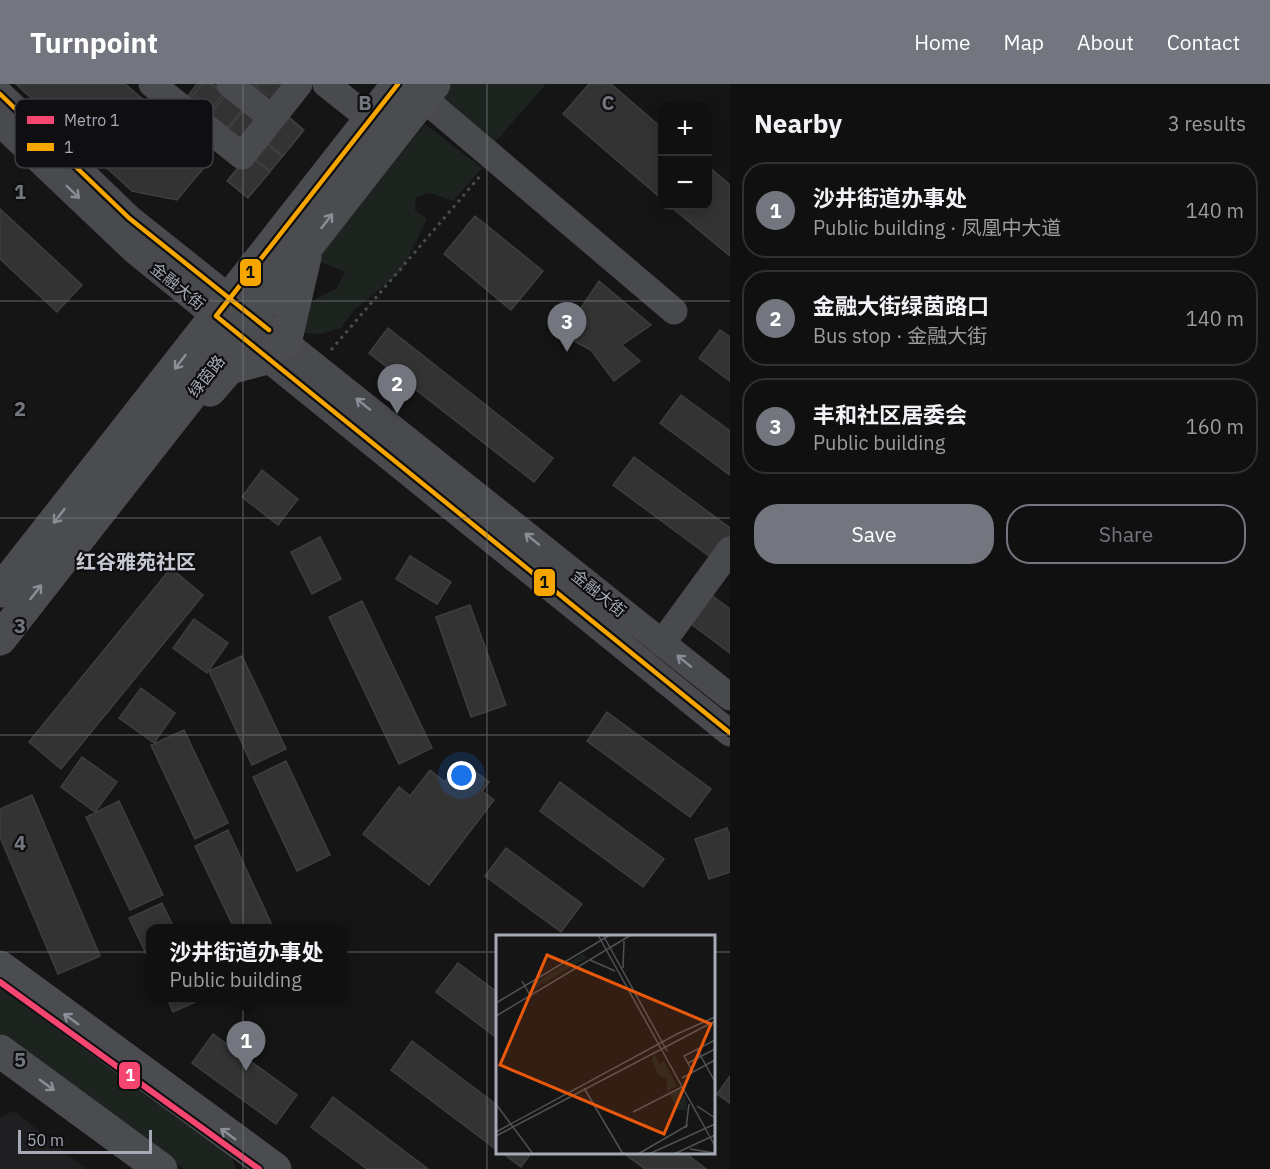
<!DOCTYPE html>
<html lang="en">
<head>
<meta charset="utf-8">
<style>
  body { margin:0; font-family:"IBM Plex Sans","Noto Sans SC",sans-serif; background:#191919; color:#f1f3f6 }
  .controls { position:absolute; right:18px; top:18px; display:grid; overflow:hidden; border-radius:12px; box-shadow:0 3px 15px #0003 }
  .controls button { width:54px; height:54px; display:grid; place-items:center; padding:0; border:0; border-bottom:2px solid #303030; background:#101010; color:#f1f3f6; font:30px sans-serif }
  .scale { position:absolute; left:18px; bottom:15px; width:134px; box-sizing:border-box; padding-left:6px; border:3px solid #a6aab6; border-top:0; font-size:16px; line-height:21px; white-space:nowrap; color:#a6aab6; -webkit-text-stroke:4px #0f0f11; paint-order:stroke }
  .you { position:absolute; left:462px; top:692px; width:21px; height:21px; margin:-15px; border:4px solid #fff; border-radius:50%; background:#1a73e8; box-shadow:0 0 0 9px #1a73e833 }
  .badge { display:grid; place-items:center; width:39px; height:39px; border-radius:50%; background:#73767e; color:#fff; font-size:20px; font-weight:700 }
  .pin { position:absolute; translate:-50% -50px; filter:drop-shadow(0 2px 3px #0008) }
  .pin::after { content:''; position:absolute; top:32px; width:21px; height:18px; background:inherit; clip-path:polygon(0 0,100% 0,50% 100%) }
  .popup { position:absolute; left:146px; top:840px; width:201px; height:78px; box-sizing:border-box; display:grid; place-content:center; border-radius:12px; background:#101010; filter:drop-shadow(0 2px 4px #0005); font-size:20px; white-space:nowrap; color:#9c9d9f }
  .popup b { font-size:22px; color:#f1f3f6 }
  .popup::after { content:''; position:absolute; left:50%; top:100%; margin-left:-12px; border:12px solid transparent; border-top-color:#101010 }
  .list { margin:0; padding:0; list-style:none }
  h2 { display:flex; justify-content:space-between; align-items:center; height:78px; margin:0; padding:0 24px; font-size:26px }
  h2 small { font-size:20px; font-weight:400; color:#9c9d9f }
  .list li { display:grid; grid-template-columns:39px 1fr auto; gap:18px; align-items:center; box-sizing:border-box; height:96px; margin:0 12px 12px; padding:0 12px; border:2px solid #303030; border-radius:24px }
  .list b { display:block; font-size:22px; white-space:nowrap }
  .list p { margin:0; font-size:20px; white-space:nowrap; color:#9c9d9f }
  .list em { font-size:20px; font-style:normal; color:#9c9d9f }
  .actions { display:flex; gap:12px; padding:18px 24px }
  .actions a { flex:1; padding:14px 0; border:2px solid #73767e; border-radius:24px; text-align:center; font-size:21px; color:#73767e }
  .actions .main { background:#73767e; color:#fff }
  .map { position:relative; flex:none; width:730px; height:1085px; overflow:hidden }
  header { display:flex; align-items:center; gap:36px; box-sizing:border-box; height:84px; padding:0 30px; background:#73767e; color:#fff }
  header strong { font-size:28px }
  nav { display:flex; gap:33px; margin-inline-start:auto; font-size:21px }
  main { display:flex }
  aside { flex:1; background:#101010 }
  .map>svg:first-child { display:block }
</style>
</head>
<body>
<header>
<strong>Turnpoint</strong>
<nav><a>Home</a><a>Map</a><a>About</a><a>Contact</a></nav>
</header>
<main>
<div class="map">
<svg width="730" height="1085" viewBox="0 0 730 1085">
  <rect width="100%" height="100%" fill="#151515"/>
  <path fill="#1f1f21" d="M14,1027L86,1085H0V1033Z"/>
  <path fill="#1d241f" d="M448,0H546L495,58L438,13Z
    M425,40L482,84L453,117L430,109L416,113L415,126L427,135L401,188L354,226L341,244L320,250L300,249L302,222L336,205L345,188L316,176Z
    M0,898L230,1068L236,1085H184L0,950Z"/>
  <path fill="#333334" stroke="#3e3e41" stroke-width="1.5" d="M16,0H125L212,74L177,116L132,107Z
    M197,0H213L264,41L241,70L180,22Z
    M202,0H211L223,10L201,37L184,23Z
    M253,0H293L278,19Z
    M258,0H293L278,19L256,2Z
    M589,0H611L662,44V115L563,30Z
    M226,11L243,25L220,53L203,38Z
    M244,26L261,40L239,67L222,53Z
    M284,29L304,46L248,114L227,97Z
    M284,30L303,46L283,72L263,55Z
    M262,56L282,73L270,87L250,71Z
    M249,71L270,88L248,113L228,97Z
    M708,82L730,101V172L670,122H708Z
    M0,125L82,201L57,228L0,175Z
    M475,132L543,187L511,226L444,170Z
    M599,197L651,241L622,261L640,277L614,297L591,266L554,247L563,223L579,227Z
    M388,244L553,374L534,398L369,269Z
    M720,246L730,253V297L699,274Z
    M681,311L730,347V391L660,339Z
    M634,373L730,444V459L717,478L613,401Z
    M262,386L298,415L278,441L242,413Z
    M320,453L341,495L312,510L291,468Z
    M410,472L451,498L437,520L396,495Z
    M171,484L203,511L61,685L29,658Z
    M706,507L730,525V569L686,536Z
    M362,517L432,664L399,680L329,533Z
    M470,521L506,621L471,633L436,533Z
    M194,535L228,559L207,589L173,564Z
    M242,572L286,665L252,681L209,587Z
    M141,604L175,629L154,659L119,634Z
    M607,628L711,705L690,733L587,657Z
    M184,646L228,739L195,755L151,661Z
    M82,673L117,698L95,728L61,703Z
    M286,677L330,771L297,787L253,693Z
    M461,677L489,698L482,707L494,716L429,801L363,750L399,703L410,712L430,686L445,698Z
    M560,698L664,775L643,803L540,727Z
    M32,711L100,872L58,890L0,753V725Z
    M119,717L163,811L130,826L86,733Z
    M727,744L730,753V788L709,795L695,755Z
    M228,746L272,841L264,844H234L195,762Z
    M506,764L582,820L561,848L485,792Z
    M162,819L174,844H150V878L129,834Z
    M458,879L497,908V954L436,908Z
    M167,914H204L173,928Z
    M213,950L297,1011L276,1040L192,979Z
    M412,957L497,1021V1066L391,986Z
    M730,992V1019L717,1010Z
    M333,1013L428,1085H367L311,1043Z
    M501,1068H532L521,1083Z
    M622,1068H684L706,1085H645Z"/>
  <g fill="none" stroke-linecap="round" stroke-linejoin="round">
    <path stroke="#4b4c50" stroke-width="3" stroke-dasharray="3 4.5" stroke-linecap="butt" d="M331,266L481,91"/>
    <path stroke="#494a4e" stroke-width="27" d="M152,0L242,72L299,0
      M230,0L272,34
      M326,0L370,35
      M0,10L129,134L730,613
      M423,14L674,227
      M0,39L135,167L730,649
      M662,559L730,466"/>
    <path stroke="#4b4c50" stroke-width="33" d="M285,259L305,173
      M210,306L229,284L267,274
      M0,507L398,0
      M0,555L434,0
      M0,883L275,1085
      M0,967L161,1085"/>
    <defs>
      <path id="bus-1" d="M398,0L216,232L730,649
        M0,10L129,134L269,246"/>
    </defs>
    <use href="#bus-1" stroke="#0f0f11" stroke-width="9"/>
    <use href="#bus-1" stroke="#f7a600" stroke-width="4.5"/>
    <defs>
      <path id="metro-1" d="M0,898L259,1085"/>
    </defs>
    <use href="#metro-1" stroke="#0f0f11" stroke-width="10"/>
    <use href="#metro-1" stroke="#f44671" stroke-width="6"/>
  </g>
  <defs><path id="oneway-shaft" d="M-6 0H5M1.5-3L5.5 0L1.5 3" fill="none" stroke-width="1.6" stroke-linecap="round" stroke-linejoin="round" transform="scale(1.5)"/></defs>
  <g stroke="#8a8d97">
    <use href="#oneway-shaft" transform="translate(73 108) rotate(44)"/>
    <use href="#oneway-shaft" transform="translate(363 320) rotate(-141)"/>
    <use href="#oneway-shaft" transform="translate(532 455) rotate(-141)"/>
    <use href="#oneway-shaft" transform="translate(684 577) rotate(-141)"/>
  </g>
  <g stroke="#8b8e97">
    <use href="#oneway-shaft" transform="translate(327 137) rotate(-52)"/>
    <use href="#oneway-shaft" transform="translate(180 278) rotate(128)"/>
    <use href="#oneway-shaft" transform="translate(59 432) rotate(128)"/>
    <use href="#oneway-shaft" transform="translate(36 508) rotate(-52)"/>
    <use href="#oneway-shaft" transform="translate(71 935) rotate(-144)"/>
    <use href="#oneway-shaft" transform="translate(47 1001) rotate(36)"/>
    <use href="#oneway-shaft" transform="translate(228 1050) rotate(-144)"/>
  </g>
  <path fill="none" stroke="#73767e" stroke-width="1.5" stroke-opacity="0.55" d="M243,0V1085M487,0V1085M0,217H730M0,434H730M0,651H730M0,868H497M714,868H730"/>
  <g text-anchor="middle" stroke-width="4.5" stroke-linejoin="round" paint-order="stroke">
    <g font-size="16" fill="#a6aab6" stroke="#0f0f11">
      <text transform="translate(178 202) rotate(39)" y="6">金融大街</text>
      <text transform="translate(206 292) rotate(-52)" y="6">绿茵路</text>
      <text transform="translate(599 509) rotate(39)" y="6">金融大街</text>
    </g>
    <g font-size="20" font-weight="bold" fill="#c7c9d2" stroke="#0f0f11">
      <text x="136" y="485">红谷雅苑社区</text>
    </g>
  </g>
  <g transform="translate(496 851)">
    <rect width="219" height="219" fill="#151515"/>
    <path d="M87,19L91,23L36,55V49ZM158,119L164,129L168,126L181,151L171,157V145L161,138L156,125ZM185,154L190,164L191,176L181,174L174,160Z" fill="#1d241f"/>
    <path fill="none" stroke="#4f5155" stroke-width="1.5" d="M102,0L219,211M107,0L171,116M94,25L119,36M127,33L128,6M26,46L35,62M0,68L114,0M0,81L135,0M201,114L219,147M192,128L219,114M197,137L188,121L219,105M186,143L219,125M88,153L127,219M0,169L37,219M201,171L219,183M137,177L186,152M190,193L193,169M0,197L181,99L219,82M0,201L219,86M194,214L219,218M142,219L192,190M153,219L219,189M178,219L219,200"/>
    <path fill="#e8590c" fill-opacity="0.15" stroke="#e8590c" stroke-width="3" d="M51,20L215,89L168,199L4,130Z"/>
    <rect width="219" height="219" fill="none" stroke="#a6aab6" stroke-width="3"/>
  </g>
  <rect x="15" y="15" width="198" height="69" rx="9" fill="#0f0f11" stroke="#3c3e43" stroke-width="1.5"/>
  <rect x="27" y="32" width="27" height="8" fill="#f44671"/>
  <rect x="27" y="59" width="27" height="8" fill="#f7a600"/>
  <g font-size="16" fill="#a6aab6">
    <text x="64" y="42">Metro 1</text>
    <text x="64" y="69">1</text>
  </g>
  <g font-size="20" text-anchor="middle" font-weight="bold" fill="#73767e" stroke="#0f0f11" stroke-width="4.5" stroke-linejoin="round" paint-order="stroke">
    <text x="365" y="26">B</text>
    <text x="608" y="26">C</text>
    <text x="20" y="115">1</text>
    <text x="20" y="332">2</text>
    <text x="20" y="549">3</text>
    <text x="20" y="766">4</text>
    <text x="20" y="983">5</text>
  </g>
  <g stroke="#0f0f11" stroke-width="2">
    <rect x="239" y="174" width="23" height="29" rx="6" fill="#f7a600"/>
    <rect x="533" y="484" width="23" height="29" rx="6" fill="#f7a600"/>
    <rect x="118" y="977" width="23" height="29" rx="6" fill="#f44671"/>
  </g>
  <g font-size="16" text-anchor="middle" font-weight="bold" fill="#fff">
    <text x="130" y="997">1</text>
  </g>
  <g font-size="16" text-anchor="middle" font-weight="bold" fill="#111">
    <text x="250" y="194">1</text>
    <text x="544" y="504">1</text>
  </g>
</svg>
<div class="controls">
<button>+</button>
<button>−</button>
</div>
<div class="scale">50 m</div>
<div class="you"></div>
<div class="pin badge" style="left:246px;top:987px">1</div>
<div class="popup"><b>沙井街道办事处</b>Public building</div>
<div class="pin badge" style="left:397px;top:330px">2</div>
<div class="pin badge" style="left:567px;top:268px">3</div>
</div>
<aside>
<h2>Nearby<small>3 results</small></h2>
<ul class="list">
<li><span class="badge">1</span><div><b>沙井街道办事处</b><p>Public building · 凤凰中大道</p></div><em>140 m</em></li>
<li><span class="badge">2</span><div><b>金融大街绿茵路口</b><p>Bus stop · 金融大街</p></div><em>140 m</em></li>
<li><span class="badge">3</span><div><b>丰和社区居委会</b><p>Public building</p></div><em>160 m</em></li>
</ul>
<div class="actions"><a class="main">Save</a><a>Share</a></div>
</aside>
</main>
</body>
</html>
